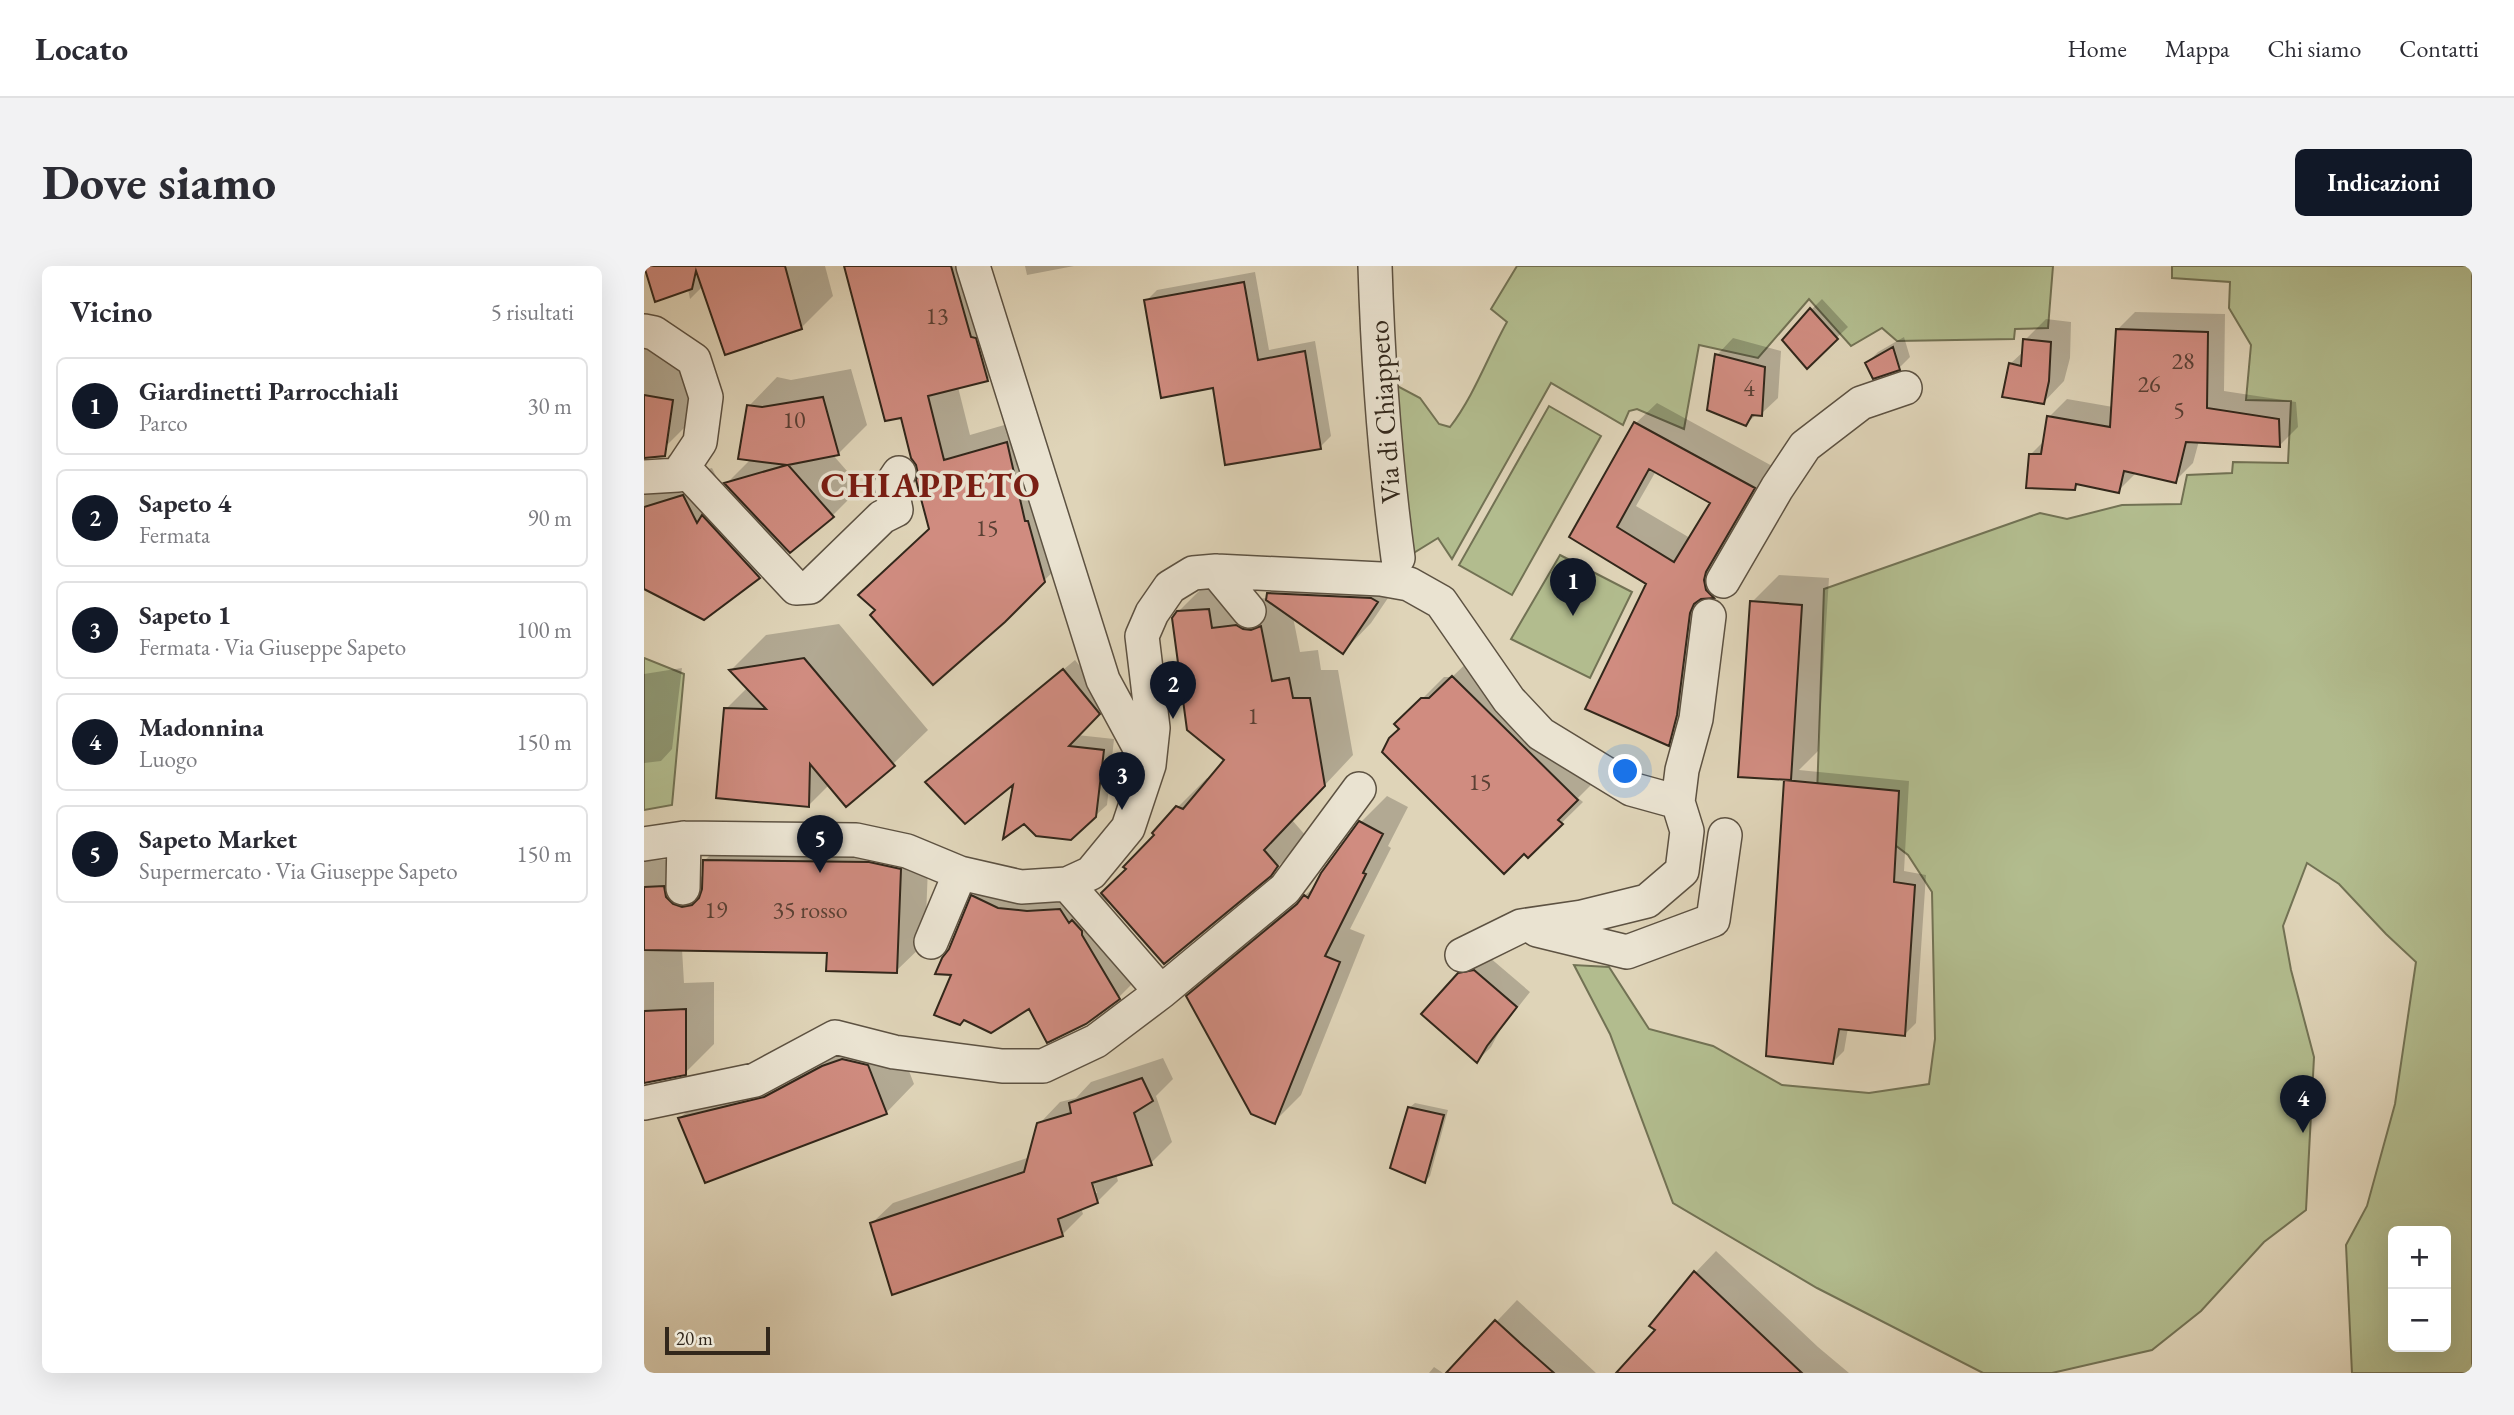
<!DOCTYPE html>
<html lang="it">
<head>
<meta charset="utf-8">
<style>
  body { margin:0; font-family:"EB Garamond",serif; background:#f2f2f3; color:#2b2b33 }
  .controls { position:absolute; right:21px; bottom:21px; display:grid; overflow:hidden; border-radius:10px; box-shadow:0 7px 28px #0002 }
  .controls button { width:63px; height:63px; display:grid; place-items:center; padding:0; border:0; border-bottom:2px solid #e1e1e2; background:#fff; color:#2b2b33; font:35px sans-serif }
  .scale { position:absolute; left:21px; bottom:18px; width:105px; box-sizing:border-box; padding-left:7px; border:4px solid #32271b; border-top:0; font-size:19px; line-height:24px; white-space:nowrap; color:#32271b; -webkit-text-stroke:5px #eae3d1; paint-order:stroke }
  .you { position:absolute; left:982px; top:506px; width:24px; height:24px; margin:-18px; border:5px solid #fff; border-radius:50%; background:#1a73e8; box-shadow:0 0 0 10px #1a73e833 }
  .badge { display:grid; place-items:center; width:46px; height:46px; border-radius:50%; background:#111827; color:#fff; font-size:23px; font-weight:700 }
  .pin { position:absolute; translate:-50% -58px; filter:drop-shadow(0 2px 4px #0008) }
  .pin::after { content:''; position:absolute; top:37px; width:24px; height:21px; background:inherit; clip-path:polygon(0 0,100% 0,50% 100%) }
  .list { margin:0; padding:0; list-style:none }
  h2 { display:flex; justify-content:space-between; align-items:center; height:91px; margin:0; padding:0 28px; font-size:30px }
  h2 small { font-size:23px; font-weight:400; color:#7c7c81 }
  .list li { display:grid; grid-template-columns:46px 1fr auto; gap:21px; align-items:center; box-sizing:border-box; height:98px; margin:0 14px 14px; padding:0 14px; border:2px solid #e1e1e2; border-radius:10px }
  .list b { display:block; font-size:26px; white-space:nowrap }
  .list p { margin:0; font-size:23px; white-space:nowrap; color:#7c7c81 }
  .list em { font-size:23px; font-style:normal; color:#7c7c81 }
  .map { position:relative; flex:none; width:1828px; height:1107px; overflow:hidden; border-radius:10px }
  header { display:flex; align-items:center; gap:42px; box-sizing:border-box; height:98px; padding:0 35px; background:#fff; border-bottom:2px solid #e1e1e2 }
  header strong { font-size:33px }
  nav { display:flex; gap:38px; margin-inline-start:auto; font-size:24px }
  .intro { display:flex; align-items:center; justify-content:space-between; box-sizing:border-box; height:168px; padding:0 42px }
  h1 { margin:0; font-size:49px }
  .button { padding:18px 32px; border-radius:10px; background:#111827; color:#fff; font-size:24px; font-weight:700 }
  main { display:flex; gap:42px; padding:0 42px }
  aside { flex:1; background:#fff; border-radius:10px; box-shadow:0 7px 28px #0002 }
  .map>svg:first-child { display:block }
</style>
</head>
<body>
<header>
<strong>Locato</strong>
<nav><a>Home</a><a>Mappa</a><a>Chi siamo</a><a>Contatti</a></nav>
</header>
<div class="intro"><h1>Dove siamo</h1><a class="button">Indicazioni</a></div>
<main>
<aside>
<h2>Vicino<small>5 risultati</small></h2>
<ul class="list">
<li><span class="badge">1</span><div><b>Giardinetti Parrocchiali</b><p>Parco</p></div><em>30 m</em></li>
<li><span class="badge">2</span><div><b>Sapeto 4</b><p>Fermata</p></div><em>90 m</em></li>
<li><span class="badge">3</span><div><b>Sapeto 1</b><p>Fermata · Via Giuseppe Sapeto</p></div><em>100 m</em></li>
<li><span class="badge">4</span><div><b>Madonnina</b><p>Luogo</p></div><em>150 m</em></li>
<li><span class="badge">5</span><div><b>Sapeto Market</b><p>Supermercato · Via Giuseppe Sapeto</p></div><em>150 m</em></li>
</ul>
</aside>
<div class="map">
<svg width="1828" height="1107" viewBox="0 0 1828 1107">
  <rect width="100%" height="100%" fill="#dfd4b8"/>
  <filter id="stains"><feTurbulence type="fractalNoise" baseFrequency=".00286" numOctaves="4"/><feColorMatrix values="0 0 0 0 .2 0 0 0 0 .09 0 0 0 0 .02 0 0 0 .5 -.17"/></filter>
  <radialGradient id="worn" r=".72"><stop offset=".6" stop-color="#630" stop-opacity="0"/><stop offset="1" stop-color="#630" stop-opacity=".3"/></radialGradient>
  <path fill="#b2bc8e" stroke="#727254" stroke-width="2" fill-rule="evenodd" d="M873,0H1409L1404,62L1371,63L1370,73L1253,75L1238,62L1207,80L1165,33L1114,92L1055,79L1040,163L993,143L985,145L979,159L907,117L808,293L794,272L763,291L744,115L776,132L795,158L806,161C830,130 844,90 863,56L847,43Z
    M1528,0H1828V1107H1708L1702,979L1723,940L1751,838L1772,696L1742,668L1695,618L1663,597L1639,660L1647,704L1670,791L1662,944L1620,976L1557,1045L1508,1084L1408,1107H1339L1173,1022L1029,937L966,768L930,699L965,701L1005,763L1069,780L1138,819L1225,827L1285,818L1291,773L1288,626L1264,589L1221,556L1172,560L1180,323L1396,247L1423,253L1478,239L1537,238L1543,209L1588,207L1589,196L1644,197L1647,135L1602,134L1607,79L1585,42L1586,16L1528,12ZM1749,965H1802V1081H1749Z
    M905,140L957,170L868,329L815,299Z
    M916,289L988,326L946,412L867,373Z
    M0,392L40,408L28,539L0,544Z"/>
  <path fill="#0003" fill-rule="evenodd" d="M1,0H181L189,30L157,62L59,20L46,33L44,23Z
    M202,0H340L368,88L343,114L314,121L326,169L388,151L426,289L359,355L234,343L216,328L286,262L276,208L259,150Z
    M381,0H430L383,9Z
    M611,6L625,84L671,75L687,170L676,181L570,120L502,35L513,24Z
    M1178,33L1204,61L1163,100L1167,44Z
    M1491,46L1581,48L1580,125L1652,136L1654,161L1636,179L1555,175L1549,197L1531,215L1493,206L1474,225L1435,217L1430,222L1387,188L1401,174L1405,151L1423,133L1469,141L1473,64Z
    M1402,53L1427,56L1426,92L1420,115L1399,137L1366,98L1380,85L1381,74Z
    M0,67L48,76L56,146L21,181L0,178Z
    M1260,71L1266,91L1255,102L1223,97L1234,86Z
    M1089,72L1137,85L1134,132L1117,148H1113L1102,158L1073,89Z
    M207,103L223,159L194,188L189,189L217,221L189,249L144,282L115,311L60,352L0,321V211L23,213L68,202L81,228L87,222L83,217L107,193L105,140L133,111L147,114Z
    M1013,137L1130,201L1089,310L1069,330H1066L1053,427L1045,457L1024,478L1004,317L927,271L992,157ZM1012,205L1068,236L1046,272L992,240Z
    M653,299L761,307L727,357L699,386L649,351L656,386L674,384L677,404H694L709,489L648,554L662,570L656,579L626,608L462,634L503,703L474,732L385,740L309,707L306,684L329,630L357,602L445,615L454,630L484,603L534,541L563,512L566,514L583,494L534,346L563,317L597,334L624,332V328Z
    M1135,309L1185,312L1174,485L1155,504L1265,515L1260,605L1282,609L1272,757L1261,768L1204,762L1200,785L1189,796L1142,514L1144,512L1108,336Z
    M195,358L284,464L249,498L186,518L164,540L82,443L104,421L87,404L122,369Z
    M830,390L954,512L934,532L939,536L884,590L753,458L800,411H808Z
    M431,394L465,436L433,469L470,473L463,539L451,550L371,515L284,516Z
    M38,402L28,483L17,495L0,497V408Z
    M743,530L764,541L744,580L747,582L706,663L721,669L657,829L631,855L545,730L571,704L672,620L716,557Z
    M89,567L254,569L285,575L281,677L252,705L184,685L38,683L40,717L70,716V778L41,807L0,816V595L48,592L50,603L59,612L60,595Z
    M845,691L886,726L856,764L847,781L833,795L815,708L829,694Z
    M252,771L270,818L242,847L36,852L65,824L209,772Z
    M519,792L529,813L512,830L528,876L507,897L472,908L474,915L453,936L437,942L439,948L418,969L228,957L249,937L386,891L395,858L416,836L432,832L447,816ZM446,908L453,927H449Z
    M771,837L804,844L786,910L781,915L765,842Z
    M1072,985L1174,1081L1205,1107H974L1014,1064L1051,1007Z
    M873,1034L952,1107H804Z
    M790,1101L799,1107H785Z"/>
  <path fill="#d08c80" stroke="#32271b" stroke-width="2" fill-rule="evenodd" d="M0,0H141L158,63L81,89L52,5L48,23L11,36Z
    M200,0H307L327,71L332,72L344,115L284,130L300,194L363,176L381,255H384L401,316L361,356L289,419L226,349L231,344L214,329L285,263L272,214L274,208L272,199L267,192L257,152L241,155Z
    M600,16L614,94L661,85L677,183L581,199L569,122L517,132L500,34Z
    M1166,42L1194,73L1163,103L1138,74Z
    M1472,63L1564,66L1563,142L1635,153L1636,181L1542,176L1532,217L1480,205L1475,227L1432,218L1431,224L1382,222L1385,188H1397L1403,150L1466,161Z
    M1379,73L1407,76L1405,115L1400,138L1358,131L1365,97L1377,100Z
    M1249,81L1256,104L1229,113L1221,97Z
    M1071,88L1121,101L1118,150L1108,149L1102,160L1063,144Z
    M0,129L29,134L21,190L0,192Z
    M179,131L195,189L144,199L190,251L146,287L80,217L143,199L94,193L103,139L118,141Z
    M990,156L1111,222L1062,306L1060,314L1062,324L1070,332L1057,333L1050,338L1046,347L1033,449L1025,480L941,443L1002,318L925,271ZM1005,203L1066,237L1030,296L973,261Z
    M39,229L53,257L58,249L116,312L60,354L0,323V241Z
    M623,327L727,332L734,336L699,388L622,334Z
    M1106,335L1158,339L1147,514L1094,511Z
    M565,343L568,362L592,359L599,363L607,364L617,360L628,415L645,412L649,432H666L681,520L620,584L634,600L627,610L520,698L457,627L482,603L479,601L510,569L508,567L532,540L539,543L580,494L543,464L528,352L533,345Z
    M160,392L251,500L202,541L166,498L165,541L72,532L80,442L122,443L85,404Z
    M419,403L456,448L425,480L460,484L452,551L427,574L392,570L380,558L359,573L369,519L321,558L281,516Z
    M808,410L934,534L914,554L919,558L884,592L880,588L860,608L738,486L745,472L755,463L750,458L777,432H785Z
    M1140,514L1255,525L1250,616L1271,619L1261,770L1195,763L1189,798L1122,790Z
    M715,555L739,568L719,607L722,608L681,690L696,696L631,858L607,848L542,730L653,638L660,629L664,632L677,607Z
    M59,594L225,596L257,603L253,707L182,705L183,687L0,684V621L20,620L22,631L29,638L38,641L48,639L55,632L58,623Z
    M327,629L354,642L383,645L416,643L425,657L428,654L438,665V669L476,733L442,758L403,777L385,743L347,767L320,754L316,759L290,749L307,709L291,708L298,692L305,683Z
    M830,704L873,741L843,780L833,797L777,748L814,707Z
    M42,743V809L0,817V745Z
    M198,793L224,799L243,848L61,917L34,852L120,831L178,800Z
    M498,812L509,835L490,847L508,899L448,917L454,937L414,953L419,970L248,1029L226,957L380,906L393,857L427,847L425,837Z
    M764,841L800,849L781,917L746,902Z
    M1050,1005L1158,1107H972L1011,1064L1005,1060Z
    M851,1054L876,1077L910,1107H802Z"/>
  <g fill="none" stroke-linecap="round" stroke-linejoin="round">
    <defs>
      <path id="street" d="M329,0L459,414L505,499
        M731,0C734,98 741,195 754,292
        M0,65L10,67L50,94L62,131L56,176L34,209L0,211
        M39,201L152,322L166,321L238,251L252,244L247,219L255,207
        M572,305L605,345
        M1079,315L1133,222L1161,180L1217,137L1261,122
        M0,578L40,572L212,574L263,585L316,607L377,621L423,618L447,607L484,562L505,499L509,462L498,370L508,347L526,321L549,307L572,305L737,313L765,318L797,336L865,434L897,468L987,523L1034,536
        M39,622L40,572
        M893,664L983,686L1069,654L1081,569
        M287,676L316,607
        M818,689L877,660L938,651L1003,635L1038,605L1043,565L1034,536L1038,504L1052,453L1065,350
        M517,726L641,623L715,523
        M0,837L111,814L191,771L250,786L358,800H399L452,775L517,726L423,618"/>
    </defs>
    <use href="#street" stroke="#5d5242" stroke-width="36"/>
    <use href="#street" stroke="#eae3d1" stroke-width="33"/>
  </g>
  <g text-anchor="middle" stroke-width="7" stroke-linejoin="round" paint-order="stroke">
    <g font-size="24" fill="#5a4034">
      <text x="293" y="58">13</text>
      <text x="1539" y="103">28</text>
      <text x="1505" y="126">26</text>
      <text x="1105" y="130">4</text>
      <text x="1535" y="152">5</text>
      <text x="150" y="162">10</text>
      <text x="343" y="270">15</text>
      <text x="609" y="458">1</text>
      <text x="836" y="524">15</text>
      <text x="72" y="652">19</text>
      <text x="166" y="652">35 rosso</text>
    </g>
    <g font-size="28" fill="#32271b" stroke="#eae3d1">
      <text transform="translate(740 146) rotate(-94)" y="10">Via di Chiappeto</text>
    </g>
    <g font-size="35" font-weight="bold" letter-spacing="2" fill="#7a1f14" stroke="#eae3d1">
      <text x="287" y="231">CHIAPPETO</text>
    </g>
  </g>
  <rect width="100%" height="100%" filter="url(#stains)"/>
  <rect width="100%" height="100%" fill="url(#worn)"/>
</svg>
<div class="controls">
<button>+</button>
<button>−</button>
</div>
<div class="scale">20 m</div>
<div class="you"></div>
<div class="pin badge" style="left:929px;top:350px">1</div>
<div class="pin badge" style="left:529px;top:453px">2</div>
<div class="pin badge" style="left:478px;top:544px">3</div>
<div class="pin badge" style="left:1659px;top:867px">4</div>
<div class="pin badge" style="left:176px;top:607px">5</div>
</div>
</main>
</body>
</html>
